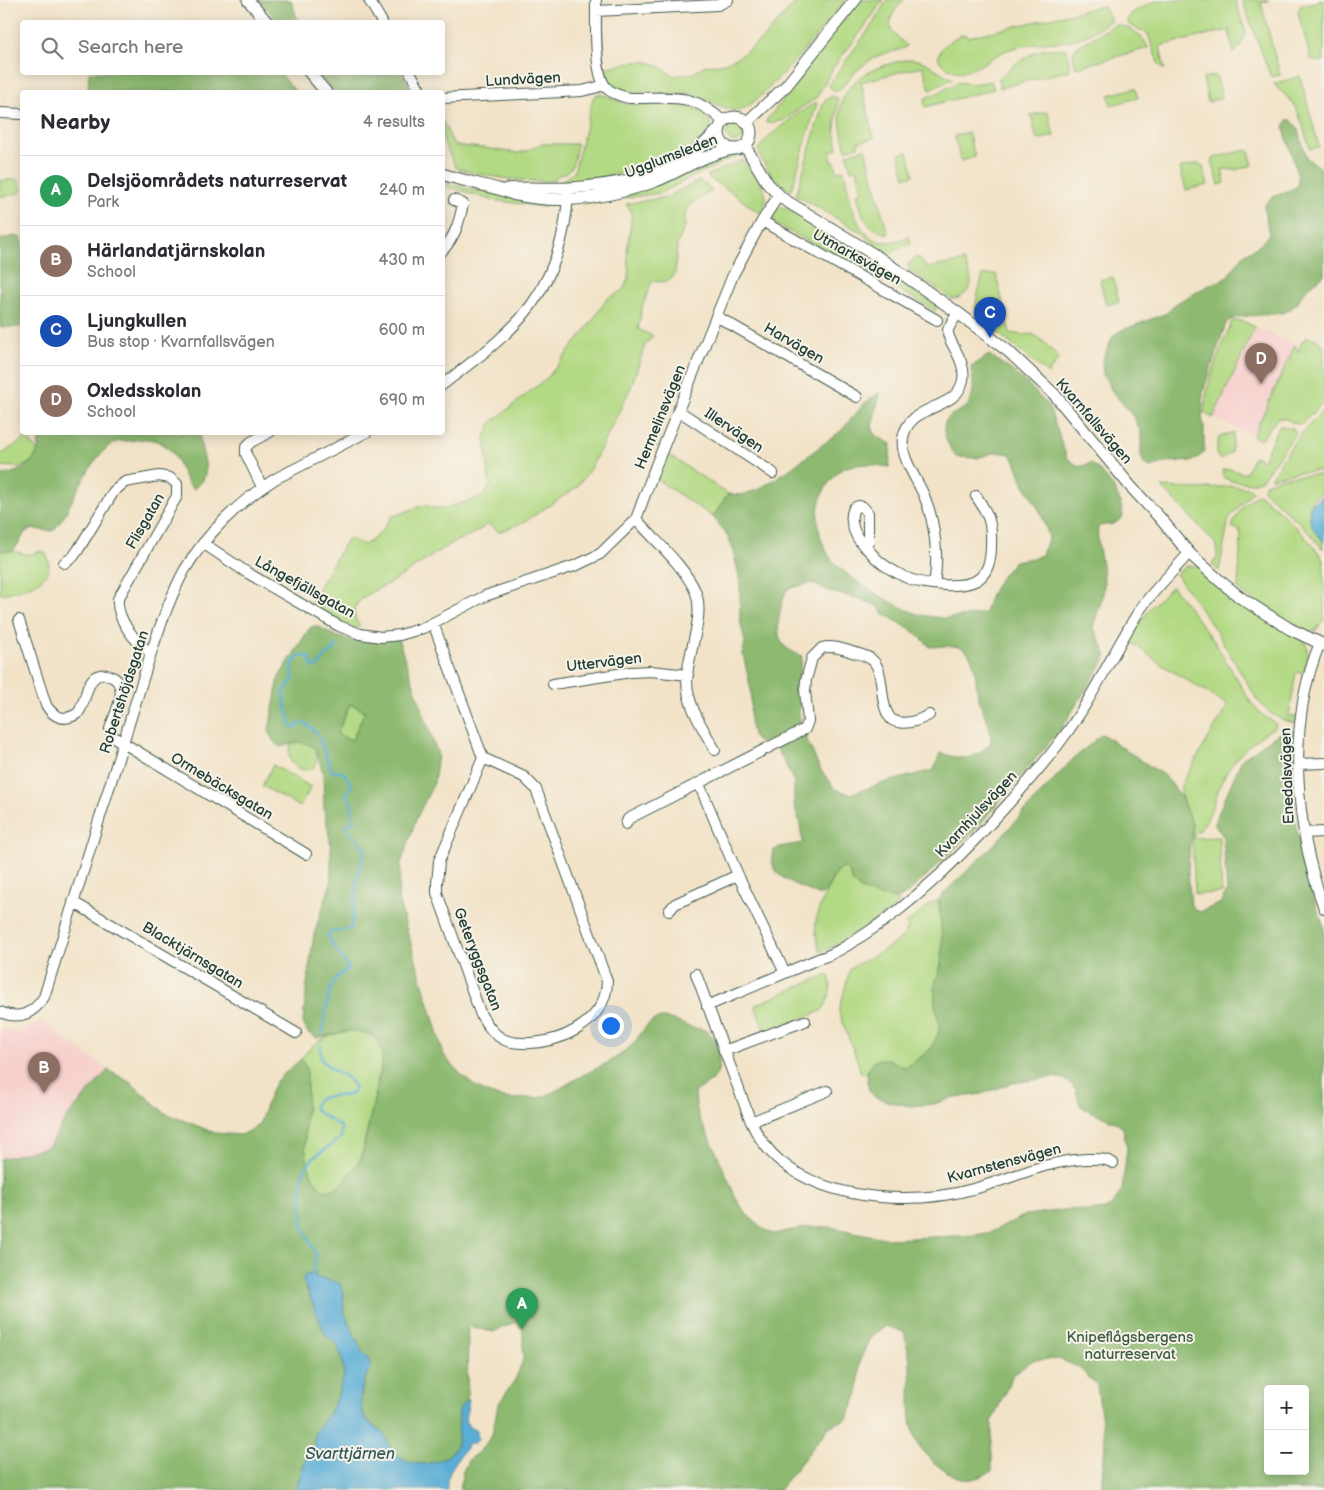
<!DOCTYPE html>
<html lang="en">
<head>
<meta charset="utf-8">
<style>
  body { margin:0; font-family:"Balsamiq Sans",sans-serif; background:#f7f7f7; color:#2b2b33 }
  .controls { position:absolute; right:15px; bottom:15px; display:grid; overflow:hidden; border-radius:5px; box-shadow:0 2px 12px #0003 }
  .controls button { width:45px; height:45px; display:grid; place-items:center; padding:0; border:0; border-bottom:1px solid #e1e1e2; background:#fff; color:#2b2b33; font:25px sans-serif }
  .you { position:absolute; left:610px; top:1025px; width:18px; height:18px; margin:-12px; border:4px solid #fff; border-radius:50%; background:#1a73e8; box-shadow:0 0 0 8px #1a73e833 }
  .badge { display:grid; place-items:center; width:32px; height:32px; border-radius:50%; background:#111827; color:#fff; font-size:16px; font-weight:700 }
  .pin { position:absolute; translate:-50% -41px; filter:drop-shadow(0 1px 2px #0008) }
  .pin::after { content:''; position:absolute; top:26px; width:18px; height:15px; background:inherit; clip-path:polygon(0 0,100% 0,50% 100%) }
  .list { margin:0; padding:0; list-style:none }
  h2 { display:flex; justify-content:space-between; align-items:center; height:65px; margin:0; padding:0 20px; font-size:21px }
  h2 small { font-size:16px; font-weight:400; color:#7c7c81 }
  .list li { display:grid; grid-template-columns:32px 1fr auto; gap:15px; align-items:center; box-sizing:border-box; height:70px; padding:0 20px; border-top:1px solid #e1e1e2 }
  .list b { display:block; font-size:19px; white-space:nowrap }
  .list p { margin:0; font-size:16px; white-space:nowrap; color:#7c7c81 }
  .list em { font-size:16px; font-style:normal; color:#7c7c81 }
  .icon { flex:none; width:28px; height:28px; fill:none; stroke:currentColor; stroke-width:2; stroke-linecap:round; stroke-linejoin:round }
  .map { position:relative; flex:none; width:1324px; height:1490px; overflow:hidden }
  .search { position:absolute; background:#fff; box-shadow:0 2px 12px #0003; left:20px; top:20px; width:425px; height:55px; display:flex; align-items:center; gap:12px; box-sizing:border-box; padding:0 18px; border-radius:5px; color:#7c7c81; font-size:19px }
  .panel { position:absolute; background:#fff; box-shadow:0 2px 12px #0003; left:20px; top:90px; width:425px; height:345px; border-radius:5px }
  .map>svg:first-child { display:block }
</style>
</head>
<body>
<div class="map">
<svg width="1324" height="1490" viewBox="0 0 1324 1490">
  <rect width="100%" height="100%" fill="#f7f3e8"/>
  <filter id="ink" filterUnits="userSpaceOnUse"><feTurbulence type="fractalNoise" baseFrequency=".02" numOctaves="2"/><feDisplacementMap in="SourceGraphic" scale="10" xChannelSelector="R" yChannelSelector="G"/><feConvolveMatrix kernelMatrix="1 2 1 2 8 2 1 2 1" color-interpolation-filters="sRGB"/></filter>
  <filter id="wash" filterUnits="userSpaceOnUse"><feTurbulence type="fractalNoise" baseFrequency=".0096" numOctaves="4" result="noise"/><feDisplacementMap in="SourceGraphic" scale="20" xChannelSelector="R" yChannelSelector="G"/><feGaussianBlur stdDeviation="1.12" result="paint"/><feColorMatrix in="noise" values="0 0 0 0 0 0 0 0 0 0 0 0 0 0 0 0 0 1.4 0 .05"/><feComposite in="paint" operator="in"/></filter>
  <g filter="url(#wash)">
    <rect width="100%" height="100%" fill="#f2e3c8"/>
    <path fill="#f7d0cd" d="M1232,321H1243L1295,345L1299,353L1285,418H1277L1261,440L1204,413L1205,395L1221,347Z
      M40,1021L108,1070L67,1117L48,1147L0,1159V1030L19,1032Z"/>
    <path fill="#b2d983" stroke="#688b5c" d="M798,0H846C829,20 759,109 737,111C728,112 708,99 698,96C689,92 678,93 668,93C646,92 618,97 605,76L608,67C641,61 645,55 674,76L694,73L703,66L725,63L740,56L761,40Z
      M861,0H883L864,28L834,66L817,97L784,120L771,123H766V121L796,84L834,31Z
      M887,0H904C895,9 884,23 895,35C899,39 903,42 907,46C899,52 889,51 880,55C864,62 850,76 840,90H832L829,85L832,80L872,25Z
      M1158,0H1235L1246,33L1240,47L1234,53L1229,30L1160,46L1165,70L1158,63L1148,34L1128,24L1127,20L1132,13Z
      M1242,0H1269L1261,3L1280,75L1271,77Z
      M1324,0V61H1314L1311,59L1298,12L1301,5Z
      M1103,6L1110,17V21C1099,28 1087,37 1073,40C1050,44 1028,42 1005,51C991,57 976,71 960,72C956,72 951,69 946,67C926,55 952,38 964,34L968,37Z
      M1116,24C1129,27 1144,35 1148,48L1076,68L1073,54L1075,48Z
      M1045,49H1067L1070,70L1000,88L998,79C1011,66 1028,54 1045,49Z
      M911,59C928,60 937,72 953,79L930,90L923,66L861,82L874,138L858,142V146L846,150C843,137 839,124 840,111C844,76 881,64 911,59Z
      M1216,75L1222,98L1208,102L1203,78Z
      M1300,76L1319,147L1310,149C1305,134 1301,114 1291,101C1286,94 1278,90 1274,84Z
      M991,81L994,89L925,107V98L940,92L958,82L971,84Z
      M1135,88L1138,98L1111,105L1109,95Z
      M597,94C608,94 617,103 629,104C650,106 673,102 694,108C699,110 706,115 709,120C714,130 706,136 699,141C660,170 607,177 561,184L560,182L574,172L593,98Z
      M832,96L838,98L835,129L838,149L830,151L832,162H835L837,171L844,170C849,193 854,242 886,242C893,242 902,239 909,237L911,244C900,246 894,257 882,252L861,232L796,195L823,104L825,100Z
      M816,102L817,103L791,191C776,183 762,165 758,149C774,129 795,116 816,102Z
      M1048,112L1054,136L1037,140L1031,115Z
      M442,120L454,145L458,146L484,148L518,153L526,151L541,144H577C575,152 575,166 567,172C561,175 557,174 553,181C520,182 488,177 456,168L443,141Z
      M726 133a9 9 0 1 1 18 0a9 9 0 1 1-18 0Z
      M968,132L975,157L961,161L954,136Z
      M865,149L888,234C864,228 862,214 857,193L862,192L857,169L851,170L847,154Z
      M1246,150L1249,151L1253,165L1235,170L1222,169L1225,183L1219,185L1212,161L1214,158Z
      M908,152L914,175L905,177L899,154Z
      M735,154L738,155L660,193L582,204L722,155Z
      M743,160C754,171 776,197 760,212L756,211L730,191L709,178L708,175Z
      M1199,163L1203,167L1208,185L1186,190L1180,168Z
      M16,179C21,182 23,188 20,193L0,197V181Z
      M443,181L468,189L550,203L544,207L491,200L443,185Z
      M699,181L706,185L712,191L691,204L685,215V226L677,245L675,273L667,282L652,281L642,308L638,329L653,336L645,345L631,387L602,446L590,469L576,488L524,522L499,532L488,524C475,534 464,537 451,544C430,556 412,570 392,582C381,588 360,594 355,608C353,614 356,621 360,626L358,628C340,627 324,613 309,603L348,538L364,545L371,541L382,531L391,517L424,505L433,508H445L479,498L485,494L490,486L485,438L491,423L548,377L588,327L607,299L623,290L629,277L627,252L632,214L626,204L667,197Z
      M780,207L786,208L871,259L937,306L935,311L888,283L775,224L773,213L775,209Z
      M916,257L921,259L927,268L964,261C966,267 971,275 971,281C971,290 961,300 952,299L909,270L908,264Z
      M996,274L1010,333L1023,335L1033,334L1044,342L1059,358L1048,374L977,316C973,304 980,288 983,275Z
      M1113,277L1119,302L1106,305L1100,280Z
      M1232,321H1243L1255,327L1213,418L1204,413C1206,381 1220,351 1232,321Z
      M1306,337L1316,339L1324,345V402L1302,424C1291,425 1289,417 1277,418L1261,440L1253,436L1295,345L1299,352L1300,345Z
      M1324,409V471L1297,472L1270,478L1295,441Z
      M1279,426H1281L1290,429L1292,427L1295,431V434L1262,479L1252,483L1231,481L1224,478L1222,470L1230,469L1245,474L1254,456L1263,460Z
      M1234,432L1231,452L1220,460L1216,454L1219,437Z
      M26,438L38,451C29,470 18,467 0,466V453L2,454Z
      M667,454L728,494L713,517L656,479Z
      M1317,475H1324L1322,493L1313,499L1309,507L1315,532L1323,541V549L1306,529L1263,490V487C1270,476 1304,475 1317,475Z
      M1232,486L1249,488L1253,491L1229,518L1219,571L1212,565L1217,557V545L1162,487L1197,489Z
      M1258,494C1269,499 1322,551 1324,562C1324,577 1324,604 1324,620L1315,631L1308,633L1260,606L1238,589L1241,535L1239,530L1232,527C1236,514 1246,501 1258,494Z
      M0,551H13L25,554H33L40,551L45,552C62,581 20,591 0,594Z
      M1186,566H1198L1303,640C1311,651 1307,660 1304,673L1296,672L1289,716L1296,717V723L1282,720L1269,712L1258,701L1216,631L1176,574Z
      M1172,586L1214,641L1250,701L1260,713L1276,724L1275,727C1254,739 1234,757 1223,779C1213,799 1212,821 1193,836C1192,816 1179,804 1181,785L1228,705L1162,665L1129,640L1150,608Z
      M350,704L365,711L352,741L337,734Z
      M299,742L307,743L315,748C317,757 318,763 312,769C298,772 289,765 289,751L292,744Z
      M273,765L311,787L300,807L262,786Z
      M1219,837L1222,893L1195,894L1192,838Z
      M842,868H845L849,871L850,876L887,898L898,899V905L849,939L820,952C818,942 814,931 816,921C817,910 833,873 842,868Z
      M939,900C939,917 943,933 942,950C942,968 935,983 935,1000C935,1014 943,1024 937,1038C931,1052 919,1058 907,1067H903L896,1063L868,1069L867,1073L862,1074L860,1072L859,1065L840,1016L839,1011L850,969C865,958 901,946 908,928L906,924L933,902Z
      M828,974C834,983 829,1004 821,1011L765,1033L755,1005Z
      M358,1031C369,1034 377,1036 381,1048C385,1060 379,1070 377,1082C374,1101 370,1119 365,1138C363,1146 364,1153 360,1160C353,1173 340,1191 324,1191C295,1165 308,1118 307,1084C307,1074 308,1066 301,1059C315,1039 334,1031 358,1031Z"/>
    <path fill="#8db971" stroke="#567b52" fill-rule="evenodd" d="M260,0H291L298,22H278Z
      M89,72L280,73L296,92H88Z
      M317,73H357L368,76L401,73L414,92H334Z
      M1287,120H1291L1297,127L1307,158L1324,171V275C1318,280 1311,284 1306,290C1300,296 1297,306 1289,310C1271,319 1238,311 1226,323L1203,392L1202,417L1204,427V453L1193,461L1167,462L1150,467L1144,464L1141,456V432L1134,418L1112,391L1103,374L1102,361L1113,336L1120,331L1167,313L1175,304L1207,286L1225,279L1245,254L1260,245L1269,234L1264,206L1271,198L1297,187L1298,177L1284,128Z
      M14,236L22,238V327H0V240Z
      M989,355L1011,370L1030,386L1049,407L1067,458L1079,467L1091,463C1108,477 1121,494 1123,517L1114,524L1098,526C1096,546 1104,564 1104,584C1104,598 1097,613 1093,626L1107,656L1061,729L974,831L909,892C906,894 903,897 899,898C890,901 861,892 855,885C850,881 851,867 842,868C834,869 829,890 822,895C815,895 813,892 807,890C791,882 766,875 773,851C782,845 793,845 803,843L799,820L794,804V782L773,740L760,743L754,739L750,721L751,690L743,654L745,642L740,620V581L733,549L726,533L713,517L728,494L742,495L759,489L786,472L841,431L864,404L881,391L872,426L875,435L891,444L889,467C875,465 858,462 844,468C840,469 836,475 833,478C813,499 814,531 829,556C840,575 899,609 921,615C927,616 934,617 940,618C954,619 971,615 985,613C992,588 998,580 1015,561L1033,558L1042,555L1049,537L1040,511L1024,485L1015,461L1010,454L996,452L977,458L956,457C949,447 938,429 948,418C954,411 966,411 970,402C975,390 973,378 971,367ZM811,583L831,592L857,598L878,606L883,613L916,633L930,647C939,647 956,643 965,650C977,660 975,677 977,690C980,710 991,722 991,743C971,762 964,760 940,753L934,770L886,782L850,794L835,789L820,769L800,724L798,681L802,656C795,653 787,650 782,643C774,630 781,602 787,589Z
      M39,433H200C198,453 218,475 193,489C182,479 180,460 170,450C160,440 148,437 135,440C129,442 122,440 116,442C96,449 74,497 64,516C61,521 57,526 53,531L32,529L25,532L19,543L13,551H0V475C13,475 32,466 37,453C39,447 39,439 39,433Z
      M313,626C322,626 329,634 338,637C357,643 378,641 398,639L438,755L434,783L417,817L401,863L398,900L444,1055C466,1083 489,1103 527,1098C532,1098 538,1098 542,1097C556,1092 570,1082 583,1075C599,1067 618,1059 632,1045C641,1036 646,1019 662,1018C673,1018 681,1024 690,1027C695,1029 700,1028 705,1030C718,1036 723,1064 716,1075C711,1083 703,1087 695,1092L696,1107L700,1120L715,1149L736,1198L746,1214L765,1230L773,1234L808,1227H830L889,1239L976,1235L991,1232L1026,1215L1072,1209L1088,1211L1105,1209L1112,1205L1122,1190L1127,1149L1123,1128L1115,1122L1085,1109L1080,1105L1076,1090L1070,1083L1064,1079L1052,1077L1013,1083L981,1094L949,1099L934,1104L910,1106L890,1102L875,1097L869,1090L867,1081L868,1069L873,1062L880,1059H889L903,1067H907L930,1050L940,1030L935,1002V984L942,963L943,948L939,900L943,894L987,852L1071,761L1102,734L1166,777L1180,795L1192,824L1193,836L1190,843L1188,871L1191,905L1195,910L1200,912L1221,903L1227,890L1223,836L1214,823L1242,759L1281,732L1294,731L1295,822L1310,889L1324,927V1490H1101L1105,1444L1097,1385L1078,1367L1059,1359L1033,1360L1013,1375L992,1421V1471C972,1481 965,1483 946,1471C901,1444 912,1411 910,1366C910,1355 906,1343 904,1332L886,1326L870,1338L860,1360L858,1393L847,1419L830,1426L779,1490H460L463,1471L469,1459L480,1451L492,1435L498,1405L516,1378L523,1360V1330L516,1322L493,1332L468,1326L467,1400L459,1408C458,1417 460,1439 456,1446C445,1467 408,1471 393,1452C389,1447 388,1440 384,1435C379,1428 369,1424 365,1416C352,1391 373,1378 368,1357L363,1354L344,1312L343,1293L314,1277L315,1272H311L310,1275L303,1279L304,1283L326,1336L336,1343L342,1357L344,1378C339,1385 340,1390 337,1397C332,1410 324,1422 315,1432L314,1445L306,1459L295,1490H0V1159L48,1147L67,1117L108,1070L131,1083L165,1113L215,1133L241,1135L259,1125L271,1091L276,1081L301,1059C308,1066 307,1074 307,1084C308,1118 295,1165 324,1191H330L338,1187L346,1179L361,1159L381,1069L383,1057L381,1048L376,1038L370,1034L349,1031L317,1038L308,1033L303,1023L306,991L314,934L331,883V845L324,808L323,773L315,748C301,739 295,743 280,747C273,742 271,738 269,730L279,677L309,629ZM350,704L365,711L352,740L337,734ZM1268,1389H1305V1471H1268Z"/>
    <path fill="#5aadd5" stroke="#3c7584" d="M1324,495V542C1314,533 1304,516 1312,503L1317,501Z
      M311,1272H315V1277L340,1283L343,1293L344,1312L363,1354L368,1357L371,1367C362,1381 355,1405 367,1420C372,1426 380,1429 384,1435C388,1440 389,1447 393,1452C408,1470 446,1467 456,1446C460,1439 458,1417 459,1408L467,1400H469L465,1420L470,1428L477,1430L478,1439L473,1444H469C459,1457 445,1473 447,1490H295L306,1459L314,1445L315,1432C324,1422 332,1410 337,1397C340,1390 339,1385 344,1378L342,1357L336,1343L326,1336L304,1283L303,1279L305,1275H310Z"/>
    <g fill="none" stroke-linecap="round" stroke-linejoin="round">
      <path stroke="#5aadd5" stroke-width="2.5" d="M322,1034C325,1020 327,989 336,979C339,975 344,972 348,968C342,956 333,947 328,936L330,932L351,929L358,875L365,849L345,826L354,821L351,801L346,794L352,785L344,773L332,771L318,734L305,723L299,724L296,728L291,725L284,699V692L293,679L292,665L298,656L310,657L312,667L318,666L326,656L333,651L337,644
        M313,1272L316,1254L302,1225V1177L305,1169L314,1157L341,1138V1127L316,1111L314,1105C322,1092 339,1098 352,1094L355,1088C350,1078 343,1075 333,1070C329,1068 324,1062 321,1059V1046"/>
    </g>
  </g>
  <g filter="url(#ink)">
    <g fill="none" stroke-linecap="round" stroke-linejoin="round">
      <defs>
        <path id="minor" d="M369,0L382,22
          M596,0C596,20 594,71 605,86C610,93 620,96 629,98C672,99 690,90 724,122
          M596,11L718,5L728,0
          M410,72L421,92
          M442,98L582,91L598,87L603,84
          M0,113L22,114
          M762,221L937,320
          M442,251C455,237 459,223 463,204L454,200
          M716,316L857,397
          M442,385C469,364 498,344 521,318C551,284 567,236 568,191
          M679,411L773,473
          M262,487L246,454V447L251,442L270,432
          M636,519C654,539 687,569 696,593C705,618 687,653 687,680C687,706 703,728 715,750
          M203,543L246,572L339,626L360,634L381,637L400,635L423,628L485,596L577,565L600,554L636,519L656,465L733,275L762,221L779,195
          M868,550C857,541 847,522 854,508L858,506L863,507L868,513V550C872,553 875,558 879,561C886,567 897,573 905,577C921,585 961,589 977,580C988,573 991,558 991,546C992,523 989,515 976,496
          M64,563L73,557L78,550L114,491L125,482L159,476L170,478L177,484V496L118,599C116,619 135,642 151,653
          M934,584C939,558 935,523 925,498C918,479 900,459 903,438C909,402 957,412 963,380C967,360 946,341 948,330C950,324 955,318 958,313
          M19,620L46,705C54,718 65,722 78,713C86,703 85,685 95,677C99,674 106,674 110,676C132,684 114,715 110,729L112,736L306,854
          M433,623L483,758L439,861L437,884V893L481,1015C486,1023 492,1033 501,1038C507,1042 516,1043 523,1043C559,1045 607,1022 607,981L536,789L524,777L483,758
          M1320,643C1286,724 1295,828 1324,908
          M553,684L631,672L651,671L688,675
          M1299,764L1324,763
          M699,784L738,875L785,973
          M626,824L628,819L805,729L808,721L805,691L806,680L812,658L822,648C832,645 842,649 852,652C858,654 866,655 871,659C887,671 877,705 892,720C904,726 918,721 929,715
          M1304,833L1324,832
          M73,902L296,1033
          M669,911L675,904L738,875
          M696,974L751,1122C758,1137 768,1151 780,1161C831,1203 917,1205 977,1188C1016,1177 1045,1161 1087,1159C1097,1159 1104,1158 1113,1163
          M707,1006L818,959C836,954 849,944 865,934C916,901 959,858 1000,813C1022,789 1044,764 1063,738C1093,698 1113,652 1139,611C1153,590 1173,572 1189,553
          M0,1012C19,1020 33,1014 44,997L151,653C160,626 170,597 184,571C205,535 240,501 275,479L367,432
          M724,1051L805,1021
          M751,1122L827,1091"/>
        <path id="tertiary" d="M248,0L267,22
          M309,72L326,92
          M719 133a16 16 0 1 1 32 0a16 16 0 1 1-32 0Z
          M746,123L786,86L855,0
          M745,146L768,184L783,199L878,257L958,313L1008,351L1054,394L1131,487L1160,518L1189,553L1220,581L1241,598L1290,629L1324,645
          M442,174C461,180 479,184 498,189C504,190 510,194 516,195C562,205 612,197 656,181C681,171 706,153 734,149
          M507,189C527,187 548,189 569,188C604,186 649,179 681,161C695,153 708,141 719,129"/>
      </defs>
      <use href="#minor" stroke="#3f564a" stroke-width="12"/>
      <use href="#tertiary" stroke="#3f564a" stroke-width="13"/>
      <use href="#minor" stroke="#fff" stroke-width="10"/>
      <use href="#tertiary" stroke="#fff" stroke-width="11"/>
    </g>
  </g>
  <g text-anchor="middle" stroke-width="4" stroke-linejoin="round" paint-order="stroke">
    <g font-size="15" fill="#1f3d34" stroke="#f7f3e8">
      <text transform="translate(523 79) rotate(-3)" y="5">Lundvägen</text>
      <text transform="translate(671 156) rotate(-21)" y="5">Ugglumsleden</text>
      <text transform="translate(857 257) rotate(29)" y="5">Utmarksvägen</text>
      <text transform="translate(794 343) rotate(30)" y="5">Harvägen</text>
      <text transform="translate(660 417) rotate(-68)" y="5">Hermelinsvägen</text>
      <text transform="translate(1094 421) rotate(49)" y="5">Kvarnfallsvägen</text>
      <text transform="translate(734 430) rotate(34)" y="5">Illervägen</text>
      <text transform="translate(145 521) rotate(-60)" y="5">Flisgatan</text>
      <text transform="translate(305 587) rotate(29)" y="5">Långefjällsgatan</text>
      <text transform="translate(604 662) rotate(-7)" y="5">Uttervägen</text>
      <text transform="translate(124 692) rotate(-72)" y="5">Robertshöjdsgatan</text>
      <text transform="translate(1287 776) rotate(-92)" y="5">Enedalsvägen</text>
      <text transform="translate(222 786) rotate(31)" y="5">Ormebäcksgatan</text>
      <text transform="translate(976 814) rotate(-47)" y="5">Kvarnhjulsvägen</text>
      <text transform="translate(193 955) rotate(31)" y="5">Blacktjärnsgatan</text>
      <text transform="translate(478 959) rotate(69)" y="5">Geteryggsgatan</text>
      <text transform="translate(1004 1163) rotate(-15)" y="5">Kvarnstensvägen</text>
    </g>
    <g font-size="15" fill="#3c5c44" stroke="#f7f3e8">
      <text x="1130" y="1342">Knipeflågsbergens<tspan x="1130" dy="17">naturreservat</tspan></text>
    </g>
    <g font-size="16" font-style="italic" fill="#2e595c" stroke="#f7f3e8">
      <text x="350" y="1459">Svarttjärnen</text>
    </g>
  </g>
</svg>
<div class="controls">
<button>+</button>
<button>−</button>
</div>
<div class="you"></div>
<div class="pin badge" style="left:522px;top:1329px;background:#2e9e5b">A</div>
<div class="pin badge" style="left:44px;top:1093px;background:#8d6e63">B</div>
<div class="pin badge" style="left:990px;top:338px;background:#1a4fb4">C</div>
<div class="pin badge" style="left:1261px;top:384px;background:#8d6e63">D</div>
<div class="search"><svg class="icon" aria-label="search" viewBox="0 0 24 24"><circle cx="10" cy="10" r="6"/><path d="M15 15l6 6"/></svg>Search here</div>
<section class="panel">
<h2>Nearby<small>4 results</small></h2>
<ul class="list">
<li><span class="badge" style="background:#2e9e5b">A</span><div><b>Delsjöområdets naturreservat</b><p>Park</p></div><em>240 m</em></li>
<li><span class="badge" style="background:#8d6e63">B</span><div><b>Härlandatjärnskolan</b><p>School</p></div><em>430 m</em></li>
<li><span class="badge" style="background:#1a4fb4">C</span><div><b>Ljungkullen</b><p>Bus stop · Kvarnfallsvägen</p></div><em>600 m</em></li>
<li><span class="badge" style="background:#8d6e63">D</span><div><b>Oxledsskolan</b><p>School</p></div><em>690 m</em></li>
</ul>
</section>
</div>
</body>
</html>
